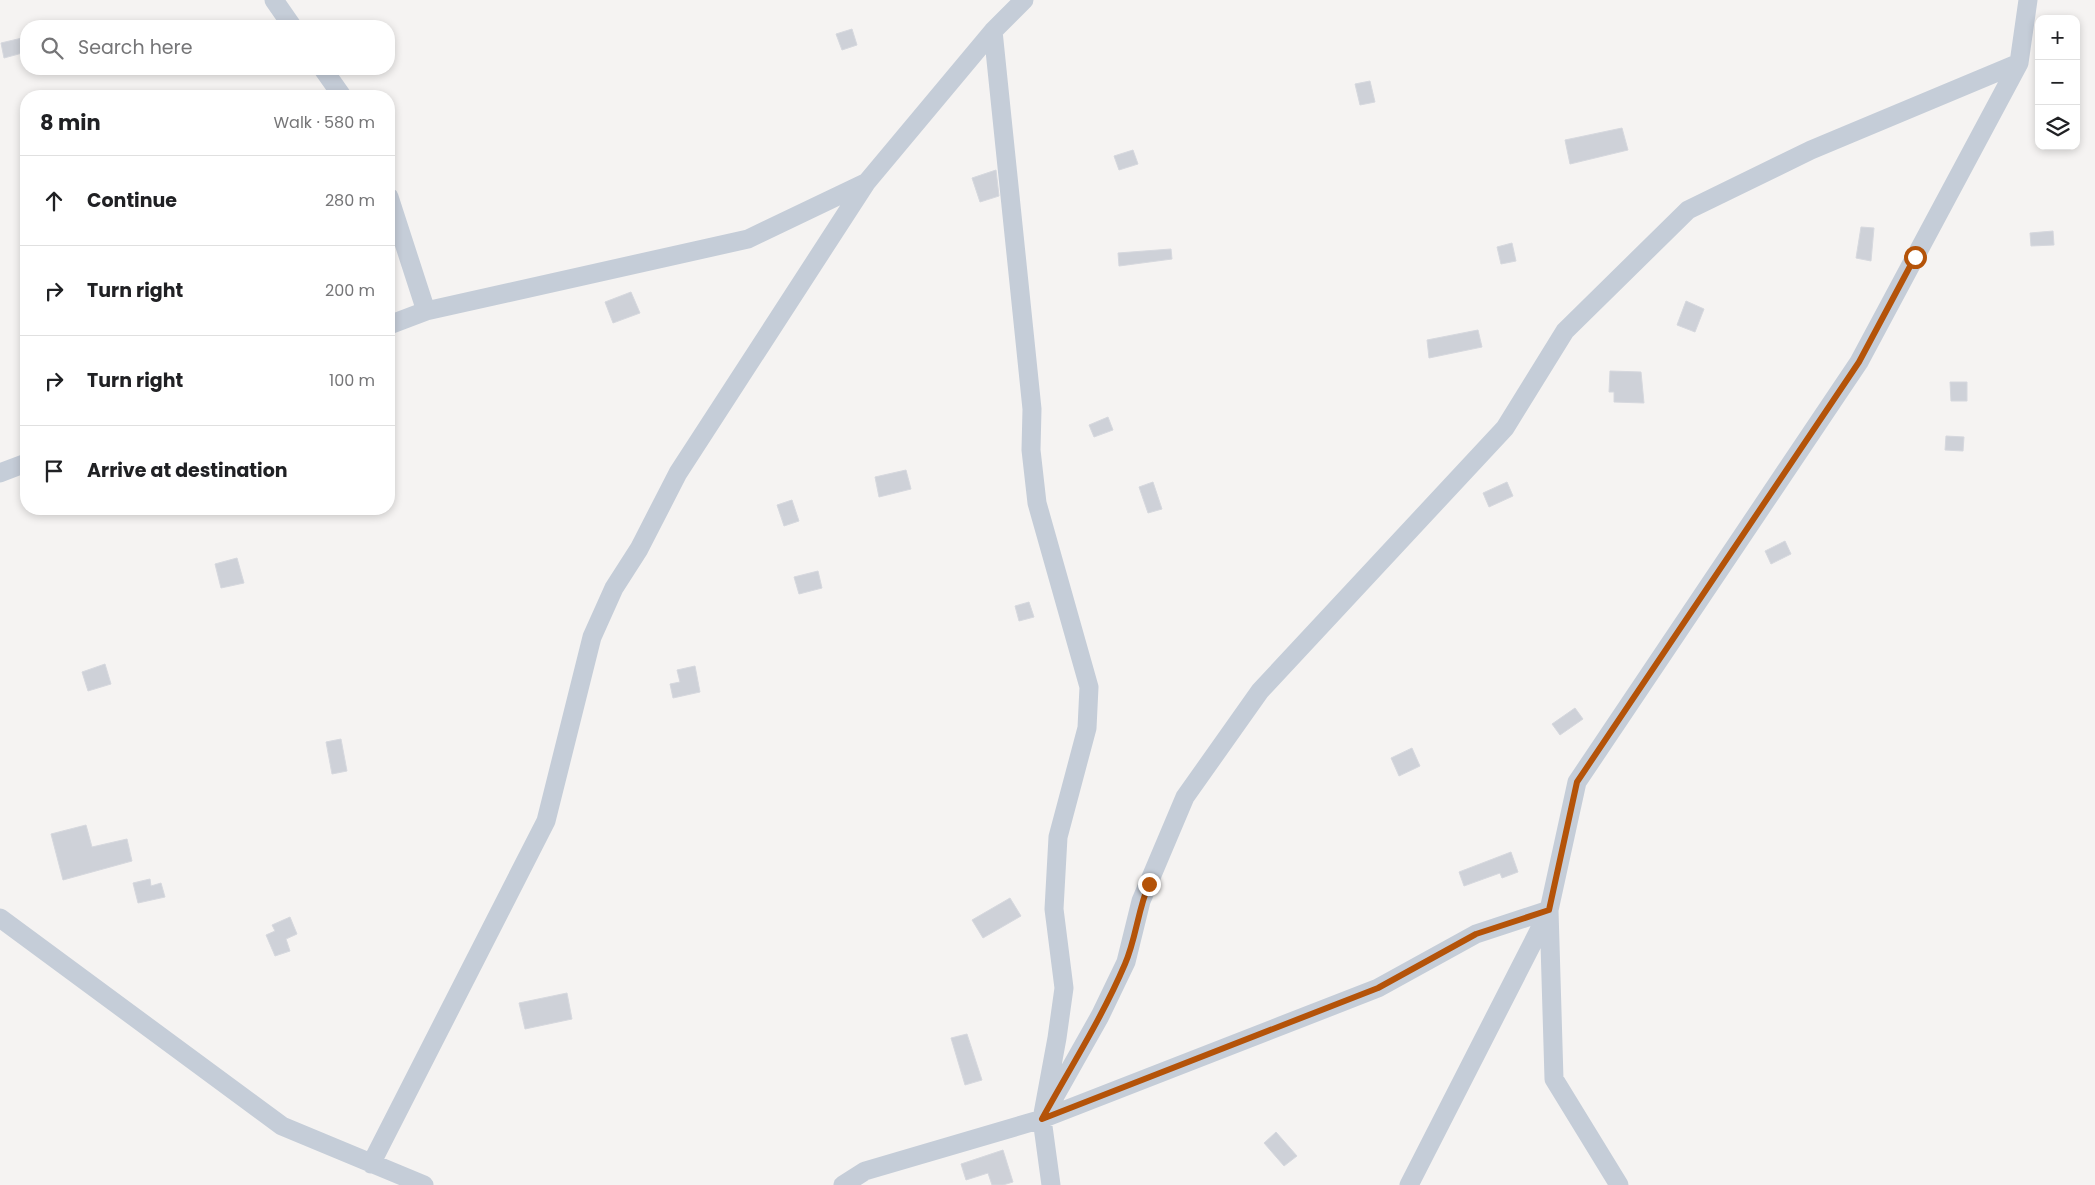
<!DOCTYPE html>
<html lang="en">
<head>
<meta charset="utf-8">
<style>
  body { margin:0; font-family:Poppins,sans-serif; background:#f2f2f2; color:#202124 }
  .controls { position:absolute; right:15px; top:15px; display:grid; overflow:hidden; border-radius:10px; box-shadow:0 2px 8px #0003 }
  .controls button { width:45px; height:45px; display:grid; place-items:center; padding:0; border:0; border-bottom:1px solid #e0e0e0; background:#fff; color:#202124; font:25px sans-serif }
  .stop { position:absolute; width:15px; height:15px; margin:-11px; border:4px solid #b45309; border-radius:50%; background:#fff }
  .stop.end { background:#b45309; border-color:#fff; box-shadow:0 1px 5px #0008 }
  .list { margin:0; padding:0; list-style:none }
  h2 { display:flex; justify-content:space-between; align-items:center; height:65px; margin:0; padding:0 20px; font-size:21px }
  h2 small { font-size:16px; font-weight:400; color:#757577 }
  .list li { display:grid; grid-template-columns:32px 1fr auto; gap:15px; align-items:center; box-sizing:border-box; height:90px; padding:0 20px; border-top:1px solid #e0e0e0 }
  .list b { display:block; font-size:19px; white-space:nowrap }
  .list em { font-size:16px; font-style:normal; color:#757577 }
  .icon { flex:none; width:28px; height:28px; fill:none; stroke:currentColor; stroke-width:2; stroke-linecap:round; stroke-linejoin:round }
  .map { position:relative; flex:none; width:2095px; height:1185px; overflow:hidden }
  .search { position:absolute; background:#fff; box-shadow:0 2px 8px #0003; left:20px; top:20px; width:375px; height:55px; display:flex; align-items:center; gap:12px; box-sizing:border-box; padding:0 18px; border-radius:20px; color:#757577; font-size:19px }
  .panel { position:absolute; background:#fff; box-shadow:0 2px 8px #0003; left:20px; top:90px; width:375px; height:425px; border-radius:20px }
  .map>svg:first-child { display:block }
</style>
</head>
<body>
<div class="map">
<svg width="2095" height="1185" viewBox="0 0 2095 1185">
  <rect width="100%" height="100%" fill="#f5f3f2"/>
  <path fill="#ced1d8" stroke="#d6d8de" d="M852,29L857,45L842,50L836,34Z
    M26,37V52L4,58L1,43Z
    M1370,81L1375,102L1360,105L1355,84Z
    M1622,128L1628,150L1570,164L1565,140Z
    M1133,150L1138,164L1119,170L1114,156Z
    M996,170L999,196L980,202L972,178Z
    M1861,227L1874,228L1871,261L1856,258Z
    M2053,231L2054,245L2031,246L2030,233Z
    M1512,243L1516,261L1501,264L1497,247Z
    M1171,249L1172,259L1119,266L1118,253Z
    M631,292L640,313L613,323L605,302Z
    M1686,301L1704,309L1695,332L1677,325Z
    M1478,330L1482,347L1429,358L1427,340Z
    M1610,371L1641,372L1644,403L1614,402V392H1609Z
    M1950,382H1967V401H1951Z
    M1108,417L1113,430L1094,437L1089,425Z
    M1946,436L1964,437L1963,451L1945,450Z
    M906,470L911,489L879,497L875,477Z
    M1153,482L1162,509L1148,513L1139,487Z
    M1507,482L1513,496L1489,507L1483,493Z
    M792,500L799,521L784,526L777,505Z
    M1785,541L1791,554L1771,564L1765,551Z
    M237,558L244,583L221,588L215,564Z
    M818,571L822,588L799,594L794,577Z
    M1029,602L1034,617L1019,621L1015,606Z
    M105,664L111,684L88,691L82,672Z
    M695,666L700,692L673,698L670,684L680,682L677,670Z
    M1575,708L1583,719L1560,735L1552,724Z
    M341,739L347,771L332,774L326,742Z
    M1412,748L1420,766L1399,776L1391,758Z
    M86,825L92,847L127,839L132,861L63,880L51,834Z
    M1511,852L1518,872L1502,878L1500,873L1464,886L1459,872Z
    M150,879L151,886L161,883L165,897L138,903L133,883Z
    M1010,898L1021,916L983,938L972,920Z
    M290,917L297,934L286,939L290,951L275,956L266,935L275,931L272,925Z
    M567,993L572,1019L525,1029L519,1003Z
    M967,1034L982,1080L965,1085L951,1038Z
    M1276,1132L1297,1156L1284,1166L1264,1143Z
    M1003,1150L1013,1182L1003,1185H992L988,1173L966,1180L961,1164Z"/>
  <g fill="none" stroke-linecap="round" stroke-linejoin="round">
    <path stroke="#c5cdd8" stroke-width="19" d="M274,0L292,26
      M993,31L1032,409L1031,450L1037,503L1089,687L1087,728L1058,837L1054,909L1064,988L1057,1038L1042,1119L1051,1185
      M323,69L342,96
      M389,197L426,311
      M389,325L426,311L748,239L865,183
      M0,473L26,463
      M0,918L282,1126L424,1185
      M1042,1119L1100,1016L1126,962L1141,901L1185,797L1260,691L1505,428L1565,331L1688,210L1811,150L2019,63
      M371,1164L546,821L592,637L614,588L639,549L678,473L866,183L993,31L1024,0
      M843,1185L865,1171L1042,1119L1378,988L1476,934L1549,910
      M1409,1185L1549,911
      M1619,1185L1554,1079L1549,910L1577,782L1859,362L2019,63L2028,0"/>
  </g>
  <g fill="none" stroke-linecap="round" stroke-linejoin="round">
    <path stroke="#b45309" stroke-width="6" d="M1149,884C1138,909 1136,939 1125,964C1102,1018 1070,1068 1042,1119L1378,988L1476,934L1549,910L1577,782L1859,362L1915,257"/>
  </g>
</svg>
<div class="controls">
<button>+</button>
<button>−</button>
<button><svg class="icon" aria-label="layers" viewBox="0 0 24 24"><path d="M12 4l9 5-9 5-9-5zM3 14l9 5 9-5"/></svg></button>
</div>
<div class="stop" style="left:1915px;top:257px"></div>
<div class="stop end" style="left:1149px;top:884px"></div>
<div class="search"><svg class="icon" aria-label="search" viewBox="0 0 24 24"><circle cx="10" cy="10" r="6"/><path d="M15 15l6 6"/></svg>Search here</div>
<section class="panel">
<h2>8 min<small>Walk · 580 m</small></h2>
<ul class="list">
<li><svg class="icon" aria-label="ahead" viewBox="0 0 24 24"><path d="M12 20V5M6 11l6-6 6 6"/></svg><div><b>Continue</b></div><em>280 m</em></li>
<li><svg class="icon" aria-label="right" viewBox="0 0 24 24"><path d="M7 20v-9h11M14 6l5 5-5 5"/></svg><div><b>Turn right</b></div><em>200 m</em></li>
<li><svg class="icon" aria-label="right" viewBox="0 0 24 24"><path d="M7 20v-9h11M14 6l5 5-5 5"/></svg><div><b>Turn right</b></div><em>100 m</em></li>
<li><svg class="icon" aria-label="arrive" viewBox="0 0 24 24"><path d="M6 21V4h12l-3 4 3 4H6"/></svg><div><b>Arrive at destination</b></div></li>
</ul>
</section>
</div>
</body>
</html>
